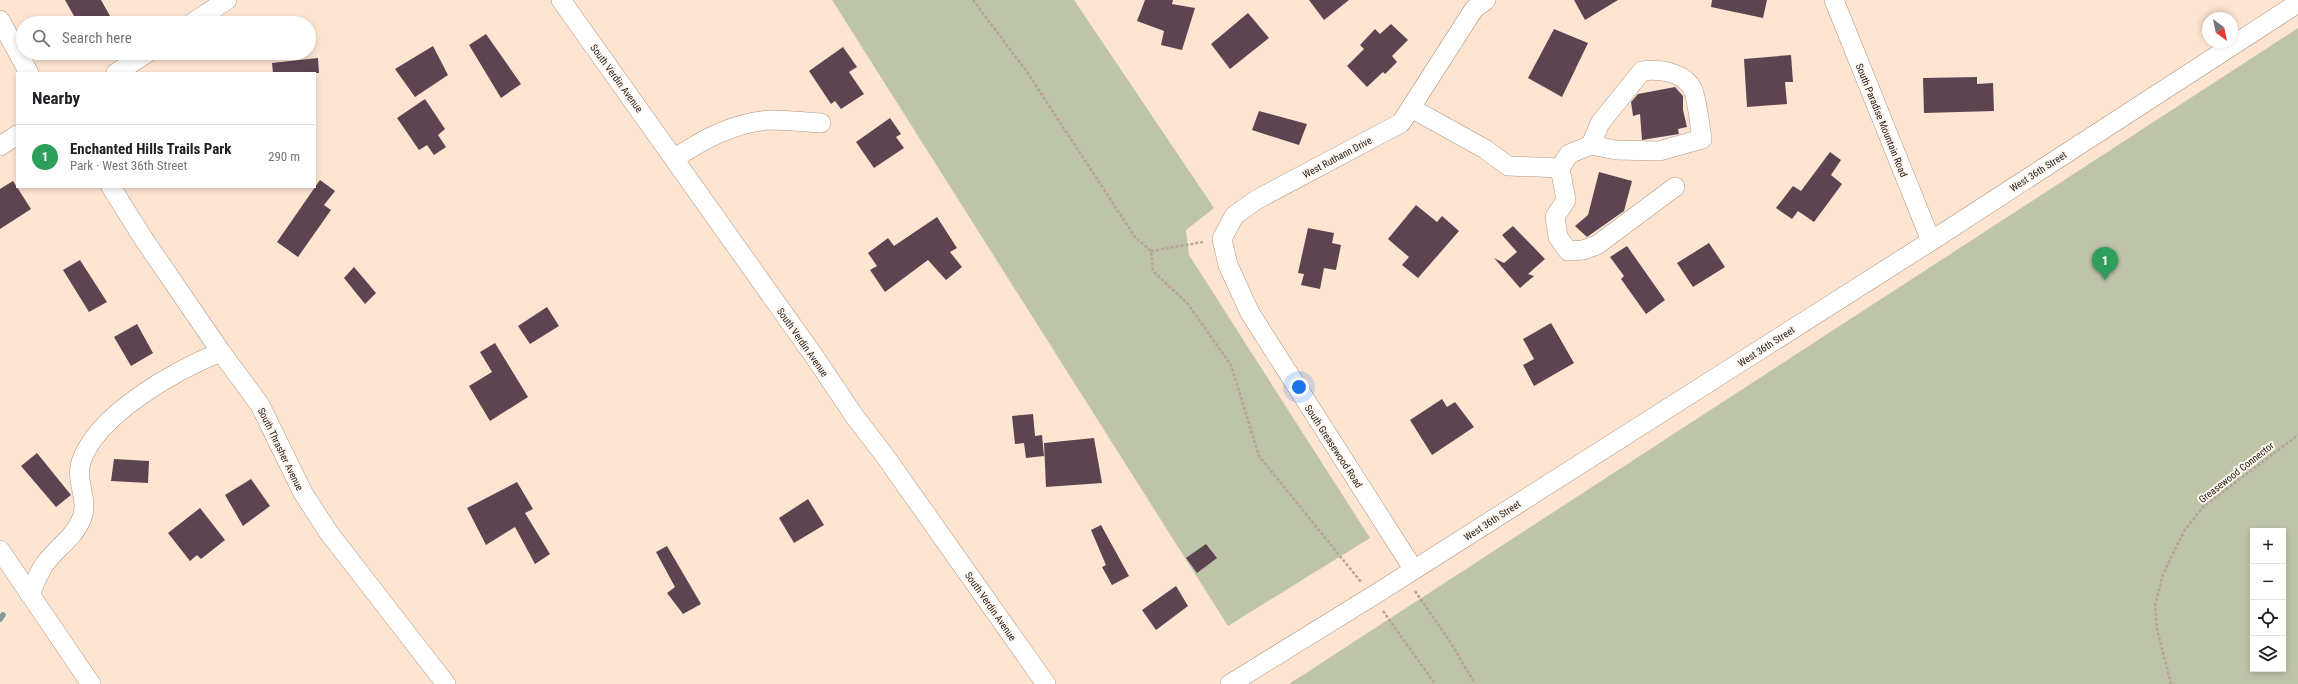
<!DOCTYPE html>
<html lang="en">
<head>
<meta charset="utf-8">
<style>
  body { margin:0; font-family:"Roboto Condensed",sans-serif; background:#f6f6f6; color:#202124 }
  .controls { position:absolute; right:12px; bottom:12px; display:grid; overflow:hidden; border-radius:0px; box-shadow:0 2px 6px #0003 }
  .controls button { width:36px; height:36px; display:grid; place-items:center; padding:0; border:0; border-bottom:1px solid #e0e0e0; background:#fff; color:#202124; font:20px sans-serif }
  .compass { position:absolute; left:2202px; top:12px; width:36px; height:36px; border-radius:50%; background:#fff; box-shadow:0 2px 6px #0003; rotate:147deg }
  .you { position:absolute; left:1299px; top:387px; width:14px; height:14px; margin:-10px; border:3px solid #fff; border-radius:50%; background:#1a73e8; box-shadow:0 0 0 6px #1a73e833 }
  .badge { display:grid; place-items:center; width:26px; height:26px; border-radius:50%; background:#d93025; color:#fff; font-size:13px; font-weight:700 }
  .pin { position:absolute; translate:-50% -33px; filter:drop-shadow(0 1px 2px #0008) }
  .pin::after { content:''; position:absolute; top:21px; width:14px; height:12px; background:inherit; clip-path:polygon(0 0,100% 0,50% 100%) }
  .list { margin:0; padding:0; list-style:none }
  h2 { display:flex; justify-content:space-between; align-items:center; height:52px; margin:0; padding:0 16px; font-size:17px }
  h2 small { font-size:13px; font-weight:400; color:#757577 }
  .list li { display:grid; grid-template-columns:26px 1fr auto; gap:12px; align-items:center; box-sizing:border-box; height:64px; padding:0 16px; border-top:1px solid #e0e0e0 }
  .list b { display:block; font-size:15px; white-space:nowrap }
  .list p { margin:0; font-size:13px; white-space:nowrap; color:#757577 }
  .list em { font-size:13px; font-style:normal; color:#757577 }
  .icon { flex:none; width:22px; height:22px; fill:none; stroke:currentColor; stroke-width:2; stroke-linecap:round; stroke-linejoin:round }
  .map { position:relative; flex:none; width:2298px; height:684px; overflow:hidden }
  .search { position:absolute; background:#fff; box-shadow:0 2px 6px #0003; left:16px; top:16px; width:300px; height:44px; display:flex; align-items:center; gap:10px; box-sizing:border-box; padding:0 14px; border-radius:22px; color:#757577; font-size:15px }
  .panel { position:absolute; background:#fff; box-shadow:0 2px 6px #0003; left:16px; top:72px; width:300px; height:116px; border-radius:0px }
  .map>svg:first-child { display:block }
</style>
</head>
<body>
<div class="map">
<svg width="2298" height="684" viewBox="0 0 2298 684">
  <rect width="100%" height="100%" fill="#fde5d2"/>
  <path fill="#bec4a8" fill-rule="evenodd" d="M832,0H1074L1214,208L1186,230L1189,255L1370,538L1228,626Z
    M2298,28V684H1289ZM2253,531H2283V669H2253Z"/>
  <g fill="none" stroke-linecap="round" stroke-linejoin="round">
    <path stroke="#83999c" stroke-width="5.5" d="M0,619L3,615"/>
  </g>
  <path fill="#5d4451" d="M65,0H101L114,23H78Z
    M1145,0H1173L1172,4L1195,8L1182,50L1161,45L1164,31L1137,21Z
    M1309,0H1349L1324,20Z
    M1574,0H1618L1585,20Z
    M1712,0H1767L1763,18L1711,7Z
    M1248,13L1269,38L1230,69L1211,44Z
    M1391,24L1408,40L1392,56L1397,62L1385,74L1383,72L1367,87L1347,66L1364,49L1360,45L1375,29L1380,34Z
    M1554,29L1588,43L1562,97L1528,78Z
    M486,34L521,84L501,98L469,45Z
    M433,46L448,75L415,97L395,69Z
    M843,47L857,67L849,72L864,94L841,109L835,101L831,104L809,71Z
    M1791,55L1793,82H1785L1787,104L1747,107L1744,59Z
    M318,58L319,73H273L272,63Z
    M1977,77V84L1993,83L1994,111L1924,113L1923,78Z
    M1675,87L1683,96V110L1687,127L1678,129L1679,134L1642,140L1640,114L1633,116L1631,102L1638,94Z
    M425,99L445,129L438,135L446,147L434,155L427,145L419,150L397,118Z
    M1259,111L1307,124L1299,145L1252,130Z
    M890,118L901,134L896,137L904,148L874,168L856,142Z
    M1830,152L1841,160L1831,175L1842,184L1814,222L1798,211L1792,219L1776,208L1793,186L1801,191Z
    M1599,172L1632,181L1624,211L1587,237L1575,226L1588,215Z
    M320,180L335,191L324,205L331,210L298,257L277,242Z
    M13,181L31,209L0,229V189Z
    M1416,205L1437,222L1442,216L1459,231L1418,278L1402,265L1409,257L1388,239Z
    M937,217L957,248L950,252L962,267L946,280L928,260L885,292L870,270L877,266L868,253L888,238L894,246Z
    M1513,226L1545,259L1528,274L1534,276L1520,288L1494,258L1504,263L1517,252L1502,235Z
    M1308,228L1334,233L1332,243L1341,245L1336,270L1324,268L1320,289L1301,285L1304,274L1298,273Z
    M1709,243L1725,267L1693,287L1677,263Z
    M1627,246L1665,300L1646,314L1621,279L1624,276L1610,257Z
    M80,260L107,302L89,312L63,270Z
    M354,267L376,293L365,304L344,278Z
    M547,307L559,326L530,344L518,326Z
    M1551,323L1574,363L1534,386L1523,365L1534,359L1523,339Z
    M137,324L153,353L131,366L114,337Z
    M495,343L528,397L490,421L469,386L492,372L480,352Z
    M1442,399L1447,407L1455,402L1474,427L1432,455L1410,420Z
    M1033,414L1035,436L1042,435L1044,456L1026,458L1024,443L1015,444L1012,416Z
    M1094,438L1102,483L1046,487L1044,443Z
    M37,453L71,495L56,507L21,466Z
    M114,459L149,461L148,483L111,481Z
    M251,479L270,506L243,526L225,495Z
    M517,482L533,509L525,513L550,554L535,564L515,527L486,545L467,508Z
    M808,499L824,525L794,543L779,518Z
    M200,508L225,540L201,559L197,555L190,561L168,533Z
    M1101,525L1129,576L1112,585L1102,567L1106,565L1091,530Z
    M1206,544L1217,558L1197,573L1186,558Z
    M667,546L701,604L683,614L667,593L675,587L656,552Z
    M1176,586L1188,606L1156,630L1142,610Z"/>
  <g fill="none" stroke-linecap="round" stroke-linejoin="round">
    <defs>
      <path id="minor" d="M561,0L814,356L855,417L885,456L1046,684
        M1834,0L1931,241
        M0,20L29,73
        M192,23L227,0
        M116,73L147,53
        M1411,108L1485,149L1508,166L1560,168
        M1591,145L1600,123L1642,71C1658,69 1682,71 1692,88C1697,96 1700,128 1702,139L1659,151L1616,150L1591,145L1569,154L1560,168L1566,200L1555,217L1558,237L1568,251L1583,250L1597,245L1675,187
        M0,146L17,135
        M674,159C703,139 735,122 771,120C787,120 804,122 821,123
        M111,187L143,238L221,352L260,405L303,493L329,533L446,684
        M0,550L91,684
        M1414,570L1250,313L1228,265L1222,239L1234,216L1256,200L1401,123L1474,9L1486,0
        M30,595C34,585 38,574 44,565C56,548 74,538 82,518C89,500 75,481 81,462C97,414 176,370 221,352
        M1230,684L1379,592L1931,241L2298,3"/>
    </defs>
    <use href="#minor" stroke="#b0947e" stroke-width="20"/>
    <path stroke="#b7a494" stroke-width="2.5" stroke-dasharray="3 2" stroke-linecap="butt" d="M973,0L1027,72L1135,237L1151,251L1153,271L1188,304L1231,365L1259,456L1361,582
      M1151,251L1203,242
      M1415,591L1451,643L1475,684
      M1383,611L1435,684
      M2171,684L2157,630L2155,606L2163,574L2184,531L2203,507L2298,435"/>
    <use href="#minor" stroke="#fff" stroke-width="19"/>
  </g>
  <g text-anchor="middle" stroke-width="4" stroke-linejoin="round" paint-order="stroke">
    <g font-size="10" fill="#2e231a" stroke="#fcf6f1">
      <text transform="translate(617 78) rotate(54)" y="4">South Verdin Avenue</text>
      <text transform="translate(1882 120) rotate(68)" y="4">South Paradise Mountain Road</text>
      <text transform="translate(1337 157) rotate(-28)" y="4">West Ruthann Drive</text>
      <text transform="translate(2038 171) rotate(-33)" y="4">West 36th Street</text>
      <text transform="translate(803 342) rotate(55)" y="4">South Verdin Avenue</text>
      <text transform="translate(1766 346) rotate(-33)" y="4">West 36th Street</text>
      <text transform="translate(1334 446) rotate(57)" y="4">South Greasewood Road</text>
      <text transform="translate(281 449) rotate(64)" y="4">South Thrasher Avenue</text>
      <text transform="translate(2236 472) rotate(-38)" y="4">Greasewood Connector</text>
      <text transform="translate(1492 520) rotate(-33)" y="4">West 36th Street</text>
      <text transform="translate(991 606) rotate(55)" y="4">South Verdin Avenue</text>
    </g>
  </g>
</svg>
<div class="controls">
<button>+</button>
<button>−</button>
<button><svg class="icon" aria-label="locate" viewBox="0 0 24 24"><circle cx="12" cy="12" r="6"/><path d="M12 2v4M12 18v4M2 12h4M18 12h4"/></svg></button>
<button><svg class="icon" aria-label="layers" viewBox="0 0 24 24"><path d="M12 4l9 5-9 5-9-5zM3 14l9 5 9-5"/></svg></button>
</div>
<svg class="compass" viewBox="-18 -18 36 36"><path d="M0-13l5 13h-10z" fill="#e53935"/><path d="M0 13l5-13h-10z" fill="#757577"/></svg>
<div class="you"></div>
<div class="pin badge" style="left:2105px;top:280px;background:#2e9e5b">1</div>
<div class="search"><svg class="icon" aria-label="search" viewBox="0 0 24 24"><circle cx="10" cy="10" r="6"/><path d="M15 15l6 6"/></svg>Search here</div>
<section class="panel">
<h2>Nearby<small></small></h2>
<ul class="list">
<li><span class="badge" style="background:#2e9e5b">1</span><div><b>Enchanted Hills Trails Park</b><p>Park · West 36th Street</p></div><em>290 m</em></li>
</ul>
</section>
</div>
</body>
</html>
